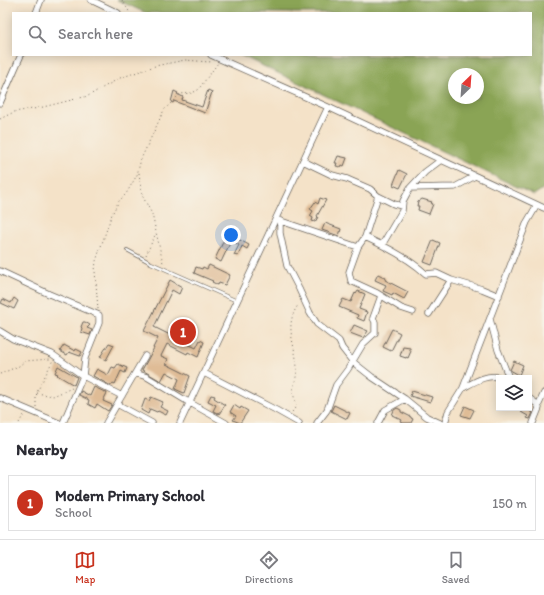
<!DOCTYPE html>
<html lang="en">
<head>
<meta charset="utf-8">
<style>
  body { margin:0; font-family:Itim,sans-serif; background:#f7f7f7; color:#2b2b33 }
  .controls { position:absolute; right:12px; bottom:12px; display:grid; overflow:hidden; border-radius:0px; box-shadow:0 2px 10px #0003 }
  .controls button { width:36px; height:36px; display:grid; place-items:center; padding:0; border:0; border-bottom:1px solid #e1e1e2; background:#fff; color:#2b2b33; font:20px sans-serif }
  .compass { position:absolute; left:448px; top:68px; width:36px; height:36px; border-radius:50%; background:#fff; box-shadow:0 2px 10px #0003; rotate:25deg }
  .you { position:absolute; left:231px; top:235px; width:14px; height:14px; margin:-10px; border:3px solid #fff; border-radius:50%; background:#1a73e8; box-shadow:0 0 0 6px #1a73e833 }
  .badge { display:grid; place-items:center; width:26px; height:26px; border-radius:50%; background:#c8321e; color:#fff; font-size:13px; font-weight:700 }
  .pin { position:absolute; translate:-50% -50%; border:2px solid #fff; box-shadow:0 1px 4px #0006 }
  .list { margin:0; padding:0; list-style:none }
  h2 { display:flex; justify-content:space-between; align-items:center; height:52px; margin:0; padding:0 16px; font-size:17px }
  h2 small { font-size:13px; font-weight:400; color:#7c7c81 }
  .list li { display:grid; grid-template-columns:26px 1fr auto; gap:12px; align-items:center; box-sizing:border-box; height:56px; margin:0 8px 8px; padding:0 8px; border:1px solid #e1e1e2; border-radius:0px }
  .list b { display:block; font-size:15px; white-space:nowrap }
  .list p { margin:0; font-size:13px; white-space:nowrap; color:#7c7c81 }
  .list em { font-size:13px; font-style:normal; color:#7c7c81 }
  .icon { flex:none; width:22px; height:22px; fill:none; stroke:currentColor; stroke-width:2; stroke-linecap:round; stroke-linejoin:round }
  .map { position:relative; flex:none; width:544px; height:423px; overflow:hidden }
  .search { position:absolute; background:#fff; box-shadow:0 2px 10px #0003; left:12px; right:12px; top:12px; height:44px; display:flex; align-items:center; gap:10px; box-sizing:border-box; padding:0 14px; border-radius:0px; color:#7c7c81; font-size:15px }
  .sheet { height:116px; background:#fff }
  nav { display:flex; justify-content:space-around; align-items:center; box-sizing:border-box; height:56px; border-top:1px solid #e1e1e2; background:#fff; font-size:11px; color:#7c7c81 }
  nav a { display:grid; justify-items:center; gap:2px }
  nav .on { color:#c8321e }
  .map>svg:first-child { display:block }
</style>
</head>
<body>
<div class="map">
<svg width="544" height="423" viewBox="0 0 544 423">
  <rect width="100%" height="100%" fill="#f7f3e8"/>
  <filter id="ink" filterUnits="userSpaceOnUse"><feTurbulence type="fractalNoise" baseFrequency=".025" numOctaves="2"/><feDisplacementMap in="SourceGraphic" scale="8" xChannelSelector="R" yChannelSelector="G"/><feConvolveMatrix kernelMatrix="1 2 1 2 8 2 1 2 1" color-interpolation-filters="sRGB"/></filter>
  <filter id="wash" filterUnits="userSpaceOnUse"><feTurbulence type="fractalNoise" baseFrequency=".012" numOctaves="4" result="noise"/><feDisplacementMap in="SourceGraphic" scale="16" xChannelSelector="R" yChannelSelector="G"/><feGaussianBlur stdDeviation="0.9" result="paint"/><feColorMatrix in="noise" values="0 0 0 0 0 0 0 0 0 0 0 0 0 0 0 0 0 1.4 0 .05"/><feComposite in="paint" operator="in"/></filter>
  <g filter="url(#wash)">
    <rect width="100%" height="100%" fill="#f4e2c8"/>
    <path fill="#8aa455" stroke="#536038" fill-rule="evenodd" d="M117,0H544V188L534,195L240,55H531V13H146ZM454,74H478V98H454Z"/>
    <g id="blocks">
      <path fill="#dfbc96" d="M208,90L212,92L205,113L174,101L173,103L171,102L174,91L178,93L177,94L183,97L182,100L202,107Z
        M338,156L347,158L344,166L342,165L341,167L336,166L337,163H335Z
        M399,170L407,174L400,188L393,185Z
        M320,198L326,200L317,216L318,217L315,222L312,221L313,218L310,216L313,211L310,209L315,202L318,204Z
        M422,199L432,202L431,203L433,204L429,214L418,210L419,206H417L418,202Z
        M325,223L341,229L339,236L322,230Z
        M232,236L249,245L247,249L242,246L238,256L234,255L239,245L230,240Z
        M224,240L230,243L221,262L215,259Z
        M433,240L440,243L432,265L424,262Z
        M209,265L230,275L225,285L219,283L218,285L212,282L213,281L194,273L196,267L202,269L203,267L207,269Z
        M378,274L386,278L385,280L408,292L404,299L393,293L392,295L383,291L386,285L375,280Z
        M170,280L182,287L179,294L172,290L154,327L196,348L200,340L204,342L198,357L188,352L187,354L167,344L161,356L168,359L166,364L190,376L184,393L175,389L179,379L166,372L161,381L142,370L154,348H153L158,338L144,331Z
        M358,291L365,294L359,309L367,312L364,321L357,318L358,315L339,307L343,299L351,302L355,293L356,294Z
        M14,298L18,301L14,309L1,303L3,299L11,303Z
        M83,322H85L90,325L87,328L92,330L90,335L81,332L82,328L81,327Z
        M354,325L368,331L363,338L350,333Z
        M392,329L400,333L391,351L383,347Z
        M109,343L114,345L106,360L100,357Z
        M64,345L75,351L76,349L82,352L80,356L69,352L67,355L60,351Z
        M403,347L410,348V350L411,351L408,358L406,357V358L400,356Z
        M514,361L523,365L519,375L510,370Z
        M118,364L127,368L125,373L121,371L115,384L113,383L111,386L93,376L97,369L108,375L112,367L115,368Z
        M58,366L77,377L74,385L57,375L58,374L55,373Z
        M94,387L107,393L103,401L112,405L108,411L97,404L95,408L88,404L89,400L79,395L81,391L90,396Z
        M412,391L432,397L430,402L410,396Z
        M211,395L215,396L214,398L225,405L219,414L213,411L216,405L208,401Z
        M151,397L163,402L160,407L168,411L166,415L158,411L157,412L150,409L148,414L141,410L145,399L149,401Z
        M529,403L532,406L530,411L533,413L530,419L527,418L528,416L521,412L522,408H529Z
        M234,405L240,409L241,407L248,411L240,423L233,420L236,416L230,412Z
        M334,405L350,413L347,419L331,411Z
        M465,406L474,410L470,418L461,415Z
        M397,408L401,410V412L411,417V418L413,419L411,423H403L401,422L402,420L392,415L394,410Z"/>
    </g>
  </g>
  <g filter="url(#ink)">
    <use href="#blocks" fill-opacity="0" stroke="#686158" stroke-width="1"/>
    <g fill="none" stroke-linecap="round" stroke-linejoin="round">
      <defs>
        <path id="lane" d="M127,250L151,263L237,301"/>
        <path id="street" d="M91,0L118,13
          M36,13L41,0
          M211,55L328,107L544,208
          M0,103L21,55
          M303,161L332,175L347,179L370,189L378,196L394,204L402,206
          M410,188L455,187L475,176
          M278,220L358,247L365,237L378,196
          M280,221V233L287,266L299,289L310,313L317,324L339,341L342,348L353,362L372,377L405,399L427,417L440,423
          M365,237C387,247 409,258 426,274L436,273L451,280
          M382,245L402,211L403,201L410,188L425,172L441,160
          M358,247L349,272L351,281L377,293L401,308L413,312
          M0,271L49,294L99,315V323L85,358L83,376L63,423
          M429,314L451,280L482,289L499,296
          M490,319L498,350L509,378
          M0,331L13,339L52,354L83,376L122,396
          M204,373L276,410L299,423
          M134,375L138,374L147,377L185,400L226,423
          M463,388C474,382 488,373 501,378
          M0,398L59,423
          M529,398L537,404L539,408L533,423
          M117,404L152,423
          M538,406L544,393
          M106,423L145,356
          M180,423L328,107
          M317,423L327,410L336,385L348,369L363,344L375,333V322L373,318L381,296
          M378,423L385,410L405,399
          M445,423L448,412L463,388L527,222L537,205"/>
      </defs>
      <use href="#lane" stroke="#686158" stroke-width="4"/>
      <use href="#street" stroke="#686158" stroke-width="7"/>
      <path stroke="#686158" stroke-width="1" stroke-dasharray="1 3" stroke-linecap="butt" d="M122,0L130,13
        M0,119L14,112L39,108L88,96L120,78L155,66L185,60L209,62L212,61
        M139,173L142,195L152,214L163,263
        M146,255L156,233
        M98,309L95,271L96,261L112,214L119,201L126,194L137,175L141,159L164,110L180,94L192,93L198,90L218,63
        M0,374L19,366L25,361L50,359
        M37,393L53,396L72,388
        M36,407V397L37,392L53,360
        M292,412C299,405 294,400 293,392C293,385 297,377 297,370C297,346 282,326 299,304
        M19,423L23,416L26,415"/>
      <use href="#lane" stroke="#fff" stroke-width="2.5"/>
      <use href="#street" stroke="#fff" stroke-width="5.5"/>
    </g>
  </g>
</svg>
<div class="controls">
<button><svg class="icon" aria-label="layers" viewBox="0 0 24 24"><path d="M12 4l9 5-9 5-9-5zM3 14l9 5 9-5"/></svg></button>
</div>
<svg class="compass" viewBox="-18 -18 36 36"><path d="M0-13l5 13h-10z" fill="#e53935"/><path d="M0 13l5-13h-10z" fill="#7c7c81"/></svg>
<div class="you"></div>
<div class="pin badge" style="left:183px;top:332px">1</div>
<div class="search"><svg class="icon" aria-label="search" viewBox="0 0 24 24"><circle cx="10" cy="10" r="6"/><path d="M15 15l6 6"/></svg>Search here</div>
</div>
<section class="sheet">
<h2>Nearby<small></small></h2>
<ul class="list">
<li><span class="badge">1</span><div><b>Modern Primary School</b><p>School</p></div><em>150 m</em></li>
</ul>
</section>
<nav>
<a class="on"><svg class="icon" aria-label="map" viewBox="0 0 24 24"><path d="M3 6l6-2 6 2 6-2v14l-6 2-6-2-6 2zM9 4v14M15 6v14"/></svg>Map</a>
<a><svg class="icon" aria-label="directions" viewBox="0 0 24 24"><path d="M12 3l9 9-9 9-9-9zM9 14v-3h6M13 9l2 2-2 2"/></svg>Directions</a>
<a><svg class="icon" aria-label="saved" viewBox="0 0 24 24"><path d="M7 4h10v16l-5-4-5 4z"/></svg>Saved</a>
</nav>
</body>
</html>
